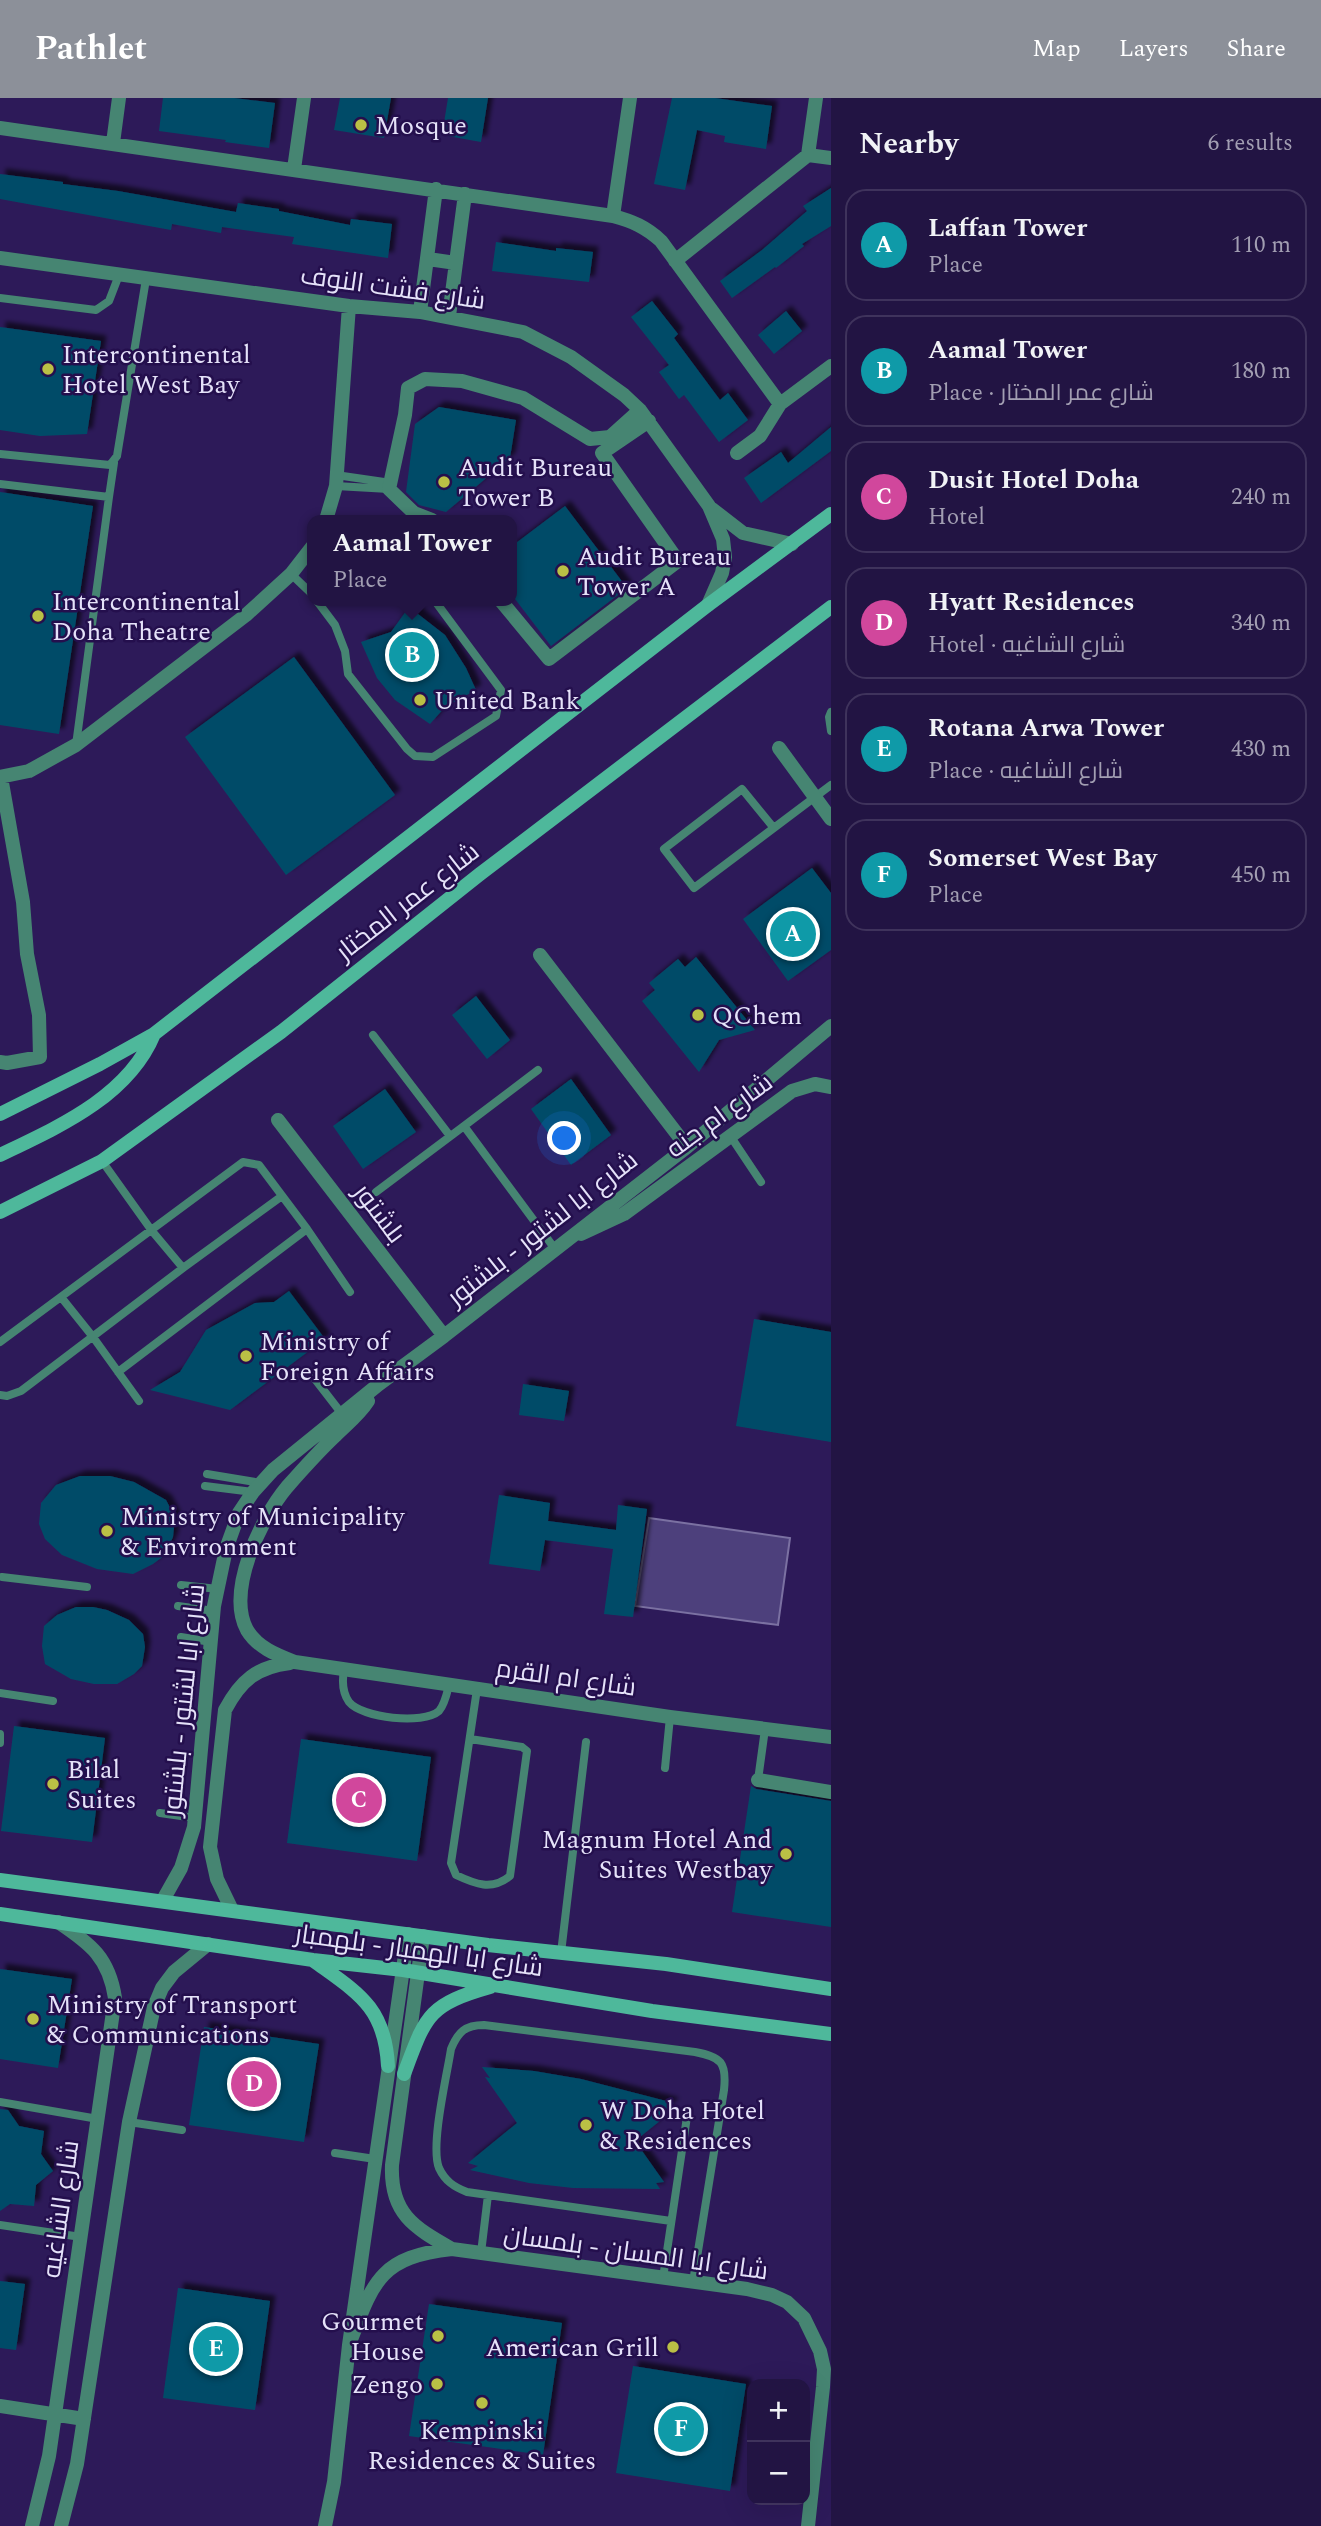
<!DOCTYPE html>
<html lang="en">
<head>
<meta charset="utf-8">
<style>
  body { margin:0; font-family:Spectral,Cairo,serif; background:#2a1d4a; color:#f1f3f6 }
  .controls { position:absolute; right:21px; bottom:21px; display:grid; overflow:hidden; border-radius:14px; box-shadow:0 7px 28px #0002 }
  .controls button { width:63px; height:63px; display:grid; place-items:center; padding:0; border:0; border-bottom:2px solid #3f335c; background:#221443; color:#f1f3f6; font:35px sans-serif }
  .you { position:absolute; left:565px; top:1041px; width:24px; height:24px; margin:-18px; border:5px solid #fff; border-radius:50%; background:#1a73e8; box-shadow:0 0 0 10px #1a73e833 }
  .badge { display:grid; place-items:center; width:46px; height:46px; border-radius:50%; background:#8c9099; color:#fff; font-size:23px; font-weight:700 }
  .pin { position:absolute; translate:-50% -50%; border:4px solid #fff; box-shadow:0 2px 7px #0006 }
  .popup { position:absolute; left:307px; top:417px; width:210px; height:91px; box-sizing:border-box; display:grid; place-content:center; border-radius:14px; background:#221443; filter:drop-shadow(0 2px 5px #0005); font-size:23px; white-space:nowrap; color:#a29eb2 }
  .popup b { font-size:26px; color:#f1f3f6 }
  .popup::after { content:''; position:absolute; left:50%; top:100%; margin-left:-14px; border:14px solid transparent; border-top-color:#221443 }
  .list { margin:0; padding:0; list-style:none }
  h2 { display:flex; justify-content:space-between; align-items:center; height:91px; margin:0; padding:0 28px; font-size:30px }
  h2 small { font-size:23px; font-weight:400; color:#a29eb2 }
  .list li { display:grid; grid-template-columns:46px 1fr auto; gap:21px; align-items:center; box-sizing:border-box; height:112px; margin:0 14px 14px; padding:0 14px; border:2px solid #3f335c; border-radius:21px }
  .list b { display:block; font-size:26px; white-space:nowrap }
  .list p { margin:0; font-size:23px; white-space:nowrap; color:#a29eb2 }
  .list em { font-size:23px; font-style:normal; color:#a29eb2 }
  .map { position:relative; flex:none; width:831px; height:2428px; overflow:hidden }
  header { display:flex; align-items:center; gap:42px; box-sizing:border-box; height:98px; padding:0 35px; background:#8c9099; color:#fff }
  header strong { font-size:33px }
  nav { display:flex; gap:38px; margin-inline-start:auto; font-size:24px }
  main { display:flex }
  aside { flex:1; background:#221443 }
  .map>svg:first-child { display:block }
</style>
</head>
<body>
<header>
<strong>Pathlet</strong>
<nav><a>Map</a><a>Layers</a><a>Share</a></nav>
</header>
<main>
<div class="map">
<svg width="831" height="2428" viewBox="0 0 831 2428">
  <defs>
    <filter id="shadow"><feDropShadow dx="5.5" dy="-5.5" stdDeviation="2" flood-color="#0009"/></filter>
  </defs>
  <rect width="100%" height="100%" fill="#2d1a59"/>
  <path fill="#4d407c" stroke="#7b71a2" stroke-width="2" d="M649,1420L790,1440L778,1527L635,1508Z"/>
  <path fill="#004c68" filter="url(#shadow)" d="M163,0H234L275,5L269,50L225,44L226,42L159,33Z
    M340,0H391L384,40L334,32Z
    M448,0H488L481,44L442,37Z
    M672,0H715L772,8L766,51L724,44L725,38L697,32L685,92L654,86Z
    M0,76L63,84V86L118,93L236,114L238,105L279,111V113L350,127L351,121L392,126L388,160L292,146L294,139L222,129L221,135L172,126L171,132L0,101Z
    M831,90V128L802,146L804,148L776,170L775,169L732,200L720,183L762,152L807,113L803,108Z
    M496,144L556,153V150L593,154L589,184L492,173Z
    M652,203L678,236L674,240L720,302L728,295L748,322L719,344L684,297L679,301L659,274L669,267L631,219Z
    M786,213L802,233L774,256L758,237Z
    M0,229L101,243L87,336L40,338L0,332Z
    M439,309L516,322L510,360L446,414L419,407L406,394L415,326Z
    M831,329V353L761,405L744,380L781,354L788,365Z
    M0,394L93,408L59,636L0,627Z
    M565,408L627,490L551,548L512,497V448Z
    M409,509L445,537L466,570L476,592L445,609L430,626L395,602L377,580L361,544L391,534Z
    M294,559L395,697L286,777L185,639Z
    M812,770L831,795V852L788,883L743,821Z
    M696,859L755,932L719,942L699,974L642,903L655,892L649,885L678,861L685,869Z
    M476,898L510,942L487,961L452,917Z
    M571,981L611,1037L571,1067L531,1011Z
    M385,991L416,1034L363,1071L333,1028Z
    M289,1193L325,1241L230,1312L150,1292L180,1274L206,1232L255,1205L274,1204Z
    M754,1221L831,1234V1344L736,1328Z
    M523,1286L569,1293L564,1323L519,1317Z
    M80,1378H110L134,1384L166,1402L175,1419L173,1439L165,1457L153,1466L133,1476L97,1471L62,1457L45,1441L39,1426L41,1405L56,1387Z
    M499,1397L550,1405L548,1423L616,1432L618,1407L647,1411L633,1519L604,1516L613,1451L545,1442L540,1473L489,1466Z
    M76,1509H93L107,1512L129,1522L143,1536L145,1549L142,1568L134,1576L117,1586H94L71,1581L45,1566L42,1548L44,1528L57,1517Z
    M14,1628L105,1640L92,1744L1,1733Z
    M301,1641L431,1659L417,1763L287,1745Z
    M751,1688L756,1691L831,1703V1829L732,1814Z
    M0,1871L72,1881L58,1970L0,1961Z
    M204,1929L319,1946L304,2044L189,2027Z
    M482,1969L534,1973L581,1981L674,2005L665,2012L671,2014L635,2043L664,2084L656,2085L660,2091L573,2090L529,2085L470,2072L478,2068L468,2065L517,2025L485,1979L490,1980Z
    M0,2011L8,2012L19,2028L44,2033L41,2056L53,2073L36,2087L34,2108L10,2106L0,2113Z
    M0,2183L25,2186L16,2252L0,2250Z
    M178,2190L270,2203L255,2312L163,2300Z
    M429,2206L562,2225L543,2357L409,2338Z
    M633,2268L746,2286L730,2393L616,2375Z"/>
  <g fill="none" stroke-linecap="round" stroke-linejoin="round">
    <path stroke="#468572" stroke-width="8" d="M0,200L96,212L109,203L119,177
      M0,356L110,367L117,358L146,181
      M336,377L391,385
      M0,386L109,399L76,647
      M336,388L389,391
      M109,399L114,365
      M291,476L312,496
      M317,503L335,527L345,553L348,576L407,651L415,658L433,659L496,618L501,592L435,503
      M363,503H364
      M831,614L829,619L831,633
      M773,729L742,691L664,751L694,790L831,687
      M373,937L450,1038
      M464,1028L538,972
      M731,1039L761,1084
      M376,1094L464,1028L555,1151
      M307,1131L350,1194
      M183,1170L282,1098
      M61,1199L93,1239L139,1303
      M0,1244L243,1064L259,1067L307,1131L118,1274
      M311,1276L342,1316
      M0,1297L7,1298L21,1293L183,1170L152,1133L102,1063
      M207,1376L261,1385
      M205,1388L253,1394
      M2,1479L87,1489
      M181,1487L218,1491
      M178,1508L214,1513
      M181,1539L211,1544
      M344,1572C342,1583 342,1594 349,1604C362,1620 423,1627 439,1613C445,1606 447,1595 449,1587
      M0,1595L53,1603
      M0,1636V1645
      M470,1641L522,1649L527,1653L510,1778C492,1793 475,1786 456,1777L451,1765L477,1591
      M665,1670L670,1619
      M758,1682L765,1631
      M160,1715L195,1720
      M561,1855L586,1644
      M0,2004L98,2021
      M129,2024L182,2032
      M335,2055L375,2061
      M671,2123L467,2094C454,2089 445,2083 439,2070C430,2048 447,1977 451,1951C458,1934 465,1927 484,1927L695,1954C721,1959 727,1964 724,1992L693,2184
      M0,2127L81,2139
      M481,2155L488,2097
      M663,2180L688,2012"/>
    <path stroke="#468572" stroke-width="14" d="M0,30L613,118C632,123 646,129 661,143L780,306L831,268
      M113,45L119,0
      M808,57L831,60
      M294,71L304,0
      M613,118L630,0
      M0,160L349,208L420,214L523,234L571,259L624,297L640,312L709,408L723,441L725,459L722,475L708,507
      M428,161L456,165
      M675,163L808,57L816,0
      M420,214L436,91
      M449,218L465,96
      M737,355L760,338L780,306
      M712,411L743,435L792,446
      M326,422L336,388L349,208
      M432,422L414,415L389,391L405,317L408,290L425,281L462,283L523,300L590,341L610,339L640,312
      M501,503L549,561L678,463L602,355L649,323
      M779,650L831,721
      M0,679L29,673L76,647L246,517L291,476L312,449
      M540,857L687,1049
      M0,964L7,965L40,959L39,917L27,856L23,804L1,679
      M278,1022L444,1238
      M581,1136L624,1116L792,993L815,986L831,989
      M368,1303C359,1317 346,1327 335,1338C318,1354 302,1372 287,1389C261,1420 226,1493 247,1532C258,1550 277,1557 295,1564L670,1619L831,1639
      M758,1682L831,1694
      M163,1802L181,1770L194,1729L214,1508L226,1451L239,1415L253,1394L273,1372L379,1286L444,1238L687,1049L831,928
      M232,1812L217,1781L210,1749L225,1612C241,1582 257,1569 290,1565
      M423,1838L392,2067C390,2115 413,2129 452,2151
      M349,2247C373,2184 379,2159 452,2151L747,2191L772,2197L787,2204L804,2220L820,2253L824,2271L823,2289L808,2428
      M0,2308L84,2321
      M32,2428L49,2358L115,1900C109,1860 91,1846 58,1824
      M61,2428L77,2366L129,2024L154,1909L162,1890L174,1874L208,1846
      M325,2428L334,2384L349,2247L408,1836"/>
    <path stroke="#4eb89b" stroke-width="14" d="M0,1016L100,966L154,936L708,507L831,416
      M0,1057C58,1029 128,999 154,936
      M0,1114L102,1063L174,1011L281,934L480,776L831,509
      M0,1782L488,1847L666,1866L831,1891
      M0,1816L313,1862L403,1872L652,1913L831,1936
      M314,1863C358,1895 385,1909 388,1968
      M404,1976C426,1918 427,1907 490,1889"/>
  </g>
  <g fill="#bac045" stroke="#240f4d" stroke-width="2.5">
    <circle cx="361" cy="27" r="7"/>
    <circle cx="48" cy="271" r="7"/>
    <circle cx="444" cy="384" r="7"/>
    <circle cx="563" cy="473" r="7"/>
    <circle cx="38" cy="518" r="7"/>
    <circle cx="420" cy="602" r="7"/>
    <circle cx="698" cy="917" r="7"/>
    <circle cx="246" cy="1258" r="7"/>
    <circle cx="107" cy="1433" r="7"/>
    <circle cx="53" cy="1686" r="7"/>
    <circle cx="786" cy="1756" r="7"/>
    <circle cx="33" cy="1921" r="7"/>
    <circle cx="586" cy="2027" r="7"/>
    <circle cx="438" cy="2238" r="7"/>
    <circle cx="673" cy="2249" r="7"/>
    <circle cx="437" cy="2286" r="7"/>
    <circle cx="482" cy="2305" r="7"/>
  </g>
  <g text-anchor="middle" stroke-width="5" stroke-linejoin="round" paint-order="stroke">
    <g font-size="26" fill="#e5e2f9" stroke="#240f4d" text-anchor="start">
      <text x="375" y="36">Mosque</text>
      <text x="62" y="265">Intercontinental<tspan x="62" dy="30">Hotel West Bay</tspan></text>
      <text x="458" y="378">Audit Bureau<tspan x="458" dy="30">Tower B</tspan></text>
      <text x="577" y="467">Audit Bureau<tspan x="577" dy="30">Tower A</tspan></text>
      <text x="52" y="512">Intercontinental<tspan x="52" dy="30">Doha Theatre</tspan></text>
      <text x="434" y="611">United Bank</text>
      <text x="712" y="926">QChem</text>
      <text x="260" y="1252">Ministry of<tspan x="260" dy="30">Foreign Affairs</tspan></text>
      <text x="121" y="1427">Ministry of Municipality<tspan x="121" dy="30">&amp; Environment</tspan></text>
      <text x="67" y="1680">Bilal<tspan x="67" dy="30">Suites</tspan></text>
      <text x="772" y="1750" text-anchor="end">Magnum Hotel And<tspan x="772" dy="30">Suites Westbay</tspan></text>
      <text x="47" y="1915">Ministry of Transport<tspan x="47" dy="30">&amp; Communications</tspan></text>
      <text x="600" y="2021">W Doha Hotel<tspan x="600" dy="30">&amp; Residences</tspan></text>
      <text x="424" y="2232" text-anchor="end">Gourmet<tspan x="424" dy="30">House</tspan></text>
      <text x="659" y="2258" text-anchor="end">American Grill</text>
      <text x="423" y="2295" text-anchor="end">Zengo</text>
      <text x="482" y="2341" text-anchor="middle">Kempinski<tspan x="482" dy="30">Residences &amp; Suites</tspan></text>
    </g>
    <g font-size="26" fill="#e5e2f9" stroke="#240f4d">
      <text transform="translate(393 189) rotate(8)" y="9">شارع فشت النوف</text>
      <text transform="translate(407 803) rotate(-38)" y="9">شارع عمر المختار</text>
      <text transform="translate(719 1017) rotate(-36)" y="9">شارع ام جنه</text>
      <text transform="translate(380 1115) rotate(53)" y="9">بلشتور</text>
      <text transform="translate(542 1130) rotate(-38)" y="9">شارع ابا لشتور - بلشتور</text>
      <text transform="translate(566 1579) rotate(8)" y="9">شارع ام القرم</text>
      <text transform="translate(183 1602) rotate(-84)" y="9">شارع ابا لشتور - بلشتور</text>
      <text transform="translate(419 1852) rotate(8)" y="9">شارع ابا الهمبار - بلهمبار</text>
      <text transform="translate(60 2111) rotate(-82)" y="9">شارع الشاغيه</text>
      <text transform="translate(636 2154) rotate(8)" y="9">شارع ابا المسان - بلمسان</text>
    </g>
  </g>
</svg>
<div class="controls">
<button>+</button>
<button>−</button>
</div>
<div class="you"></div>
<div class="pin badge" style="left:793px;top:836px;background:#0f9aa8">A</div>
<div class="pin badge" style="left:412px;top:557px;background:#0f9aa8">B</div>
<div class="popup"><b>Aamal Tower</b>Place</div>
<div class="pin badge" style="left:359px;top:1702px;background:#d1479c">C</div>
<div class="pin badge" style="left:254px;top:1986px;background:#d1479c">D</div>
<div class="pin badge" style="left:216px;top:2251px;background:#0f9aa8">E</div>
<div class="pin badge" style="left:681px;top:2331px;background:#0f9aa8">F</div>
</div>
<aside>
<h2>Nearby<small>6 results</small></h2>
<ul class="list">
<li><span class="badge" style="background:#0f9aa8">A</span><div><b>Laffan Tower</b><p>Place</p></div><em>110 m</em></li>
<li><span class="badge" style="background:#0f9aa8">B</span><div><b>Aamal Tower</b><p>Place · شارع عمر المختار</p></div><em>180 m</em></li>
<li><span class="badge" style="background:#d1479c">C</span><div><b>Dusit Hotel Doha</b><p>Hotel</p></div><em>240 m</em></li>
<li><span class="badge" style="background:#d1479c">D</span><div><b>Hyatt Residences</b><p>Hotel · شارع الشاغيه</p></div><em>340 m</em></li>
<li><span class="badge" style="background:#0f9aa8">E</span><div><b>Rotana Arwa Tower</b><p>Place · شارع الشاغيه</p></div><em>430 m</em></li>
<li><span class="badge" style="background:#0f9aa8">F</span><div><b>Somerset West Bay</b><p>Place</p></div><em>450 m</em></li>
</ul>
</aside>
</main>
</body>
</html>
